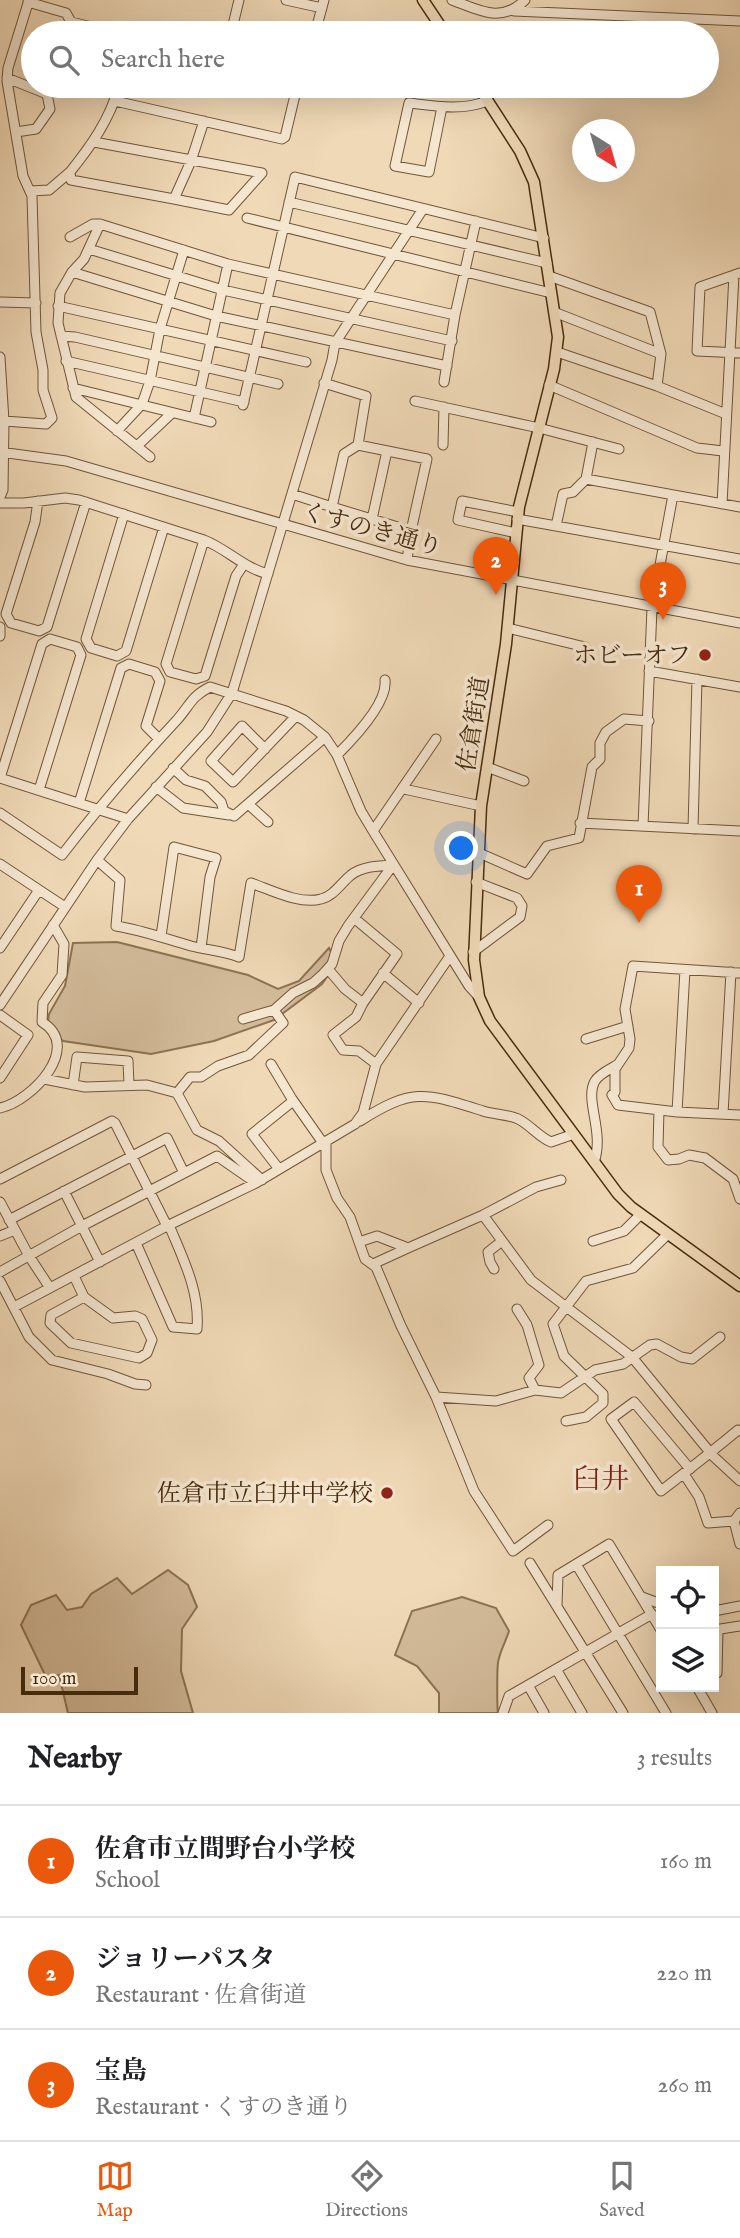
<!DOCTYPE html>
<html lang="en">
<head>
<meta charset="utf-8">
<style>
  body { margin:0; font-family:"IM FELL English","Noto Serif JP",serif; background:#f2f2f2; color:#202124 }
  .controls { position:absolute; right:21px; bottom:21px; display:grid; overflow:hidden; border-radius:0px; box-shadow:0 7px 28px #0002 }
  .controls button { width:63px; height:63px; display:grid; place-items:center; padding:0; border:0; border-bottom:2px solid #e0e0e0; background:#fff; color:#202124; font:35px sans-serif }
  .compass { position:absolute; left:572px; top:119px; width:63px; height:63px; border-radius:50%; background:#fff; box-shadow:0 7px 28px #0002; rotate:143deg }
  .scale { position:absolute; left:21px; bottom:18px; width:117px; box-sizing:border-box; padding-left:7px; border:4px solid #462b0c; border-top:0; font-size:19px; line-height:24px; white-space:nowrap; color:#462b0c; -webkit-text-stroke:5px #f5e6d0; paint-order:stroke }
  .you { position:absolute; left:462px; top:849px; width:24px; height:24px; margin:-18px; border:5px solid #fff; border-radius:50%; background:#1a73e8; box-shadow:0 0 0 10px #1a73e833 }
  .badge { display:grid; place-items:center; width:46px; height:46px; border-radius:50%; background:#ea580c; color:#fff; font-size:23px; font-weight:700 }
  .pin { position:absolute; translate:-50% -58px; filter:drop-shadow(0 2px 4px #0008) }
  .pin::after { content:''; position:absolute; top:37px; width:24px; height:21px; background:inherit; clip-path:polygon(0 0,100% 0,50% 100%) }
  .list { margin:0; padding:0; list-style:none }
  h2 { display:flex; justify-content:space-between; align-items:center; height:91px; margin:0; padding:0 28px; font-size:30px }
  h2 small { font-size:23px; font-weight:400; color:#757577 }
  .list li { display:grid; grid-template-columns:46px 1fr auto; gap:21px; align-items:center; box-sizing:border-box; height:112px; padding:0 28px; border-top:2px solid #e0e0e0 }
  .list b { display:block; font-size:26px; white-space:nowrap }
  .list p { margin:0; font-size:23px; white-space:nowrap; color:#757577 }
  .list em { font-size:23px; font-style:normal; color:#757577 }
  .icon { flex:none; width:38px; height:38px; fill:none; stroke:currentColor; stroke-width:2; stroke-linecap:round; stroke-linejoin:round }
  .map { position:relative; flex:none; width:740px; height:1713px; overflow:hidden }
  .search { position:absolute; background:#fff; box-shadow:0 7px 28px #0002; left:21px; right:21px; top:21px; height:77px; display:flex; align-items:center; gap:18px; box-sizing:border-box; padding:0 24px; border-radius:38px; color:#757577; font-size:26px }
  .sheet { height:427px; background:#fff }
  nav { display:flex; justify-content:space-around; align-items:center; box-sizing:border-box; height:98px; border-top:2px solid #e0e0e0; background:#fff; font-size:19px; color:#757577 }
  nav a { display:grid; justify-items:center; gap:4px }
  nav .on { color:#ea580c }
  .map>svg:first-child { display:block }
</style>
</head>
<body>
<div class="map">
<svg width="740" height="1713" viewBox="0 0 740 1713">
  <rect width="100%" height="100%" fill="#f0d9b7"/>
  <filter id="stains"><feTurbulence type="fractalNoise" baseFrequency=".00286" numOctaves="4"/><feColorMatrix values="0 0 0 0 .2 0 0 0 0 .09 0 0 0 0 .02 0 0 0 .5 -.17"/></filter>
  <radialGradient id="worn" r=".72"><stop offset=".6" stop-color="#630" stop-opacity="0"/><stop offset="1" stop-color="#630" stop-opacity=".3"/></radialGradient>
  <path fill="#d3bb9a" stroke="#8c7353" stroke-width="2" d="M117,942L248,975L278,989L299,981L329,948L337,962L322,984L274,1020L214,1041L151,1054L63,1041L47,1027L49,1014L65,986L73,943Z
    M168,1570L188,1585L197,1607L182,1629L181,1671L193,1713H68L59,1675L47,1679L21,1625L31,1605L56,1595L67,1610L82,1607L91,1594L117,1578L132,1594Z
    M462,1597L496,1608L509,1631C506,1641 499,1653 498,1663C497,1669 497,1709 498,1713H439V1693L417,1666L395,1655L412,1611Z"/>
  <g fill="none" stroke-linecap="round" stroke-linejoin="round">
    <defs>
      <path id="minor" d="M286,0L322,8
        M452,0C479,10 501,24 525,0
        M28,2L66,13L71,22L117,33
        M514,11L740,21
        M231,33L239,0
        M315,33L324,0
        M7,78L47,94L50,109L36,129L16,132
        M119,86C110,119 91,146 70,172L71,180L174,199L191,161L204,121
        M115,101L282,139L285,137L295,95L293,92L265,86
        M442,107L429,172L395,166L409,103C434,106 463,111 487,101
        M94,142L262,173L229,210L174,199
        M30,191L49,190L70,172
        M289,202L547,263
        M247,218L551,293
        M100,224L228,264L455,315
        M70,237L93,224H100L84,259L72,272L60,293L58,323L76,397L150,457
        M89,249L223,290L452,341
        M72,272L216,316L447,366
        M740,273L700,287L697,351L740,353
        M549,276L650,312L661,354L657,386
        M0,302L36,303
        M58,306L306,362
        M554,312L661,354
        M61,336L75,337L278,384
        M557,352L657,386L726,414
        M0,357L4,421L3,490L0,497
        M66,361L244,402
        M444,382L455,315L476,221
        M324,383L366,396L358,445L427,459L411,531L407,560
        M549,385L697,448L723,451
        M73,388L211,422
        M415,401L539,428L619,449
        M243,405L295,177L544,238
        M194,418L228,264
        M4,421L46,424L52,418L43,390V370L36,332L32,196L23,176L7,81L8,68L29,0
        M117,431L142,404L150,381L160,329L184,250
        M443,445L444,407
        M137,446L172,413
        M0,452L66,461L407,560L740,623
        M586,479L593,442
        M292,494L332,507L344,454L358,445
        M38,501L35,522L6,614L11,623L39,631L47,627L86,502
        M0,503H24L65,498L79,500L204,540C227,549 244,568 268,574
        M722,504L734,275
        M332,507L411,531
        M124,514L86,639L91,648L117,656L126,651L164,527
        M372,519L387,451
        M517,519L740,559
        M556,526L563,494L573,492L586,479L740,507
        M516,533L458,520L462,501L518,512
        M204,540L166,664L170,672L196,679L205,676L236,576L244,564
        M0,627V636
        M508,628L585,647
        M649,671L740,687
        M265,749L242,726L211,761L233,782L296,716
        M337,755C352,740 388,703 385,680
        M487,767L524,781
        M173,768L186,780L205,786L221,802L224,811L234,816L325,737
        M0,778L42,644L50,639L77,647L81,655L39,790
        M0,778L128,819
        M156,787L183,808L229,815
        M404,789L481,806
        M79,803L121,668L129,664L155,672L160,681L146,726L159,739
        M248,804L268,822
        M0,813L62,855C98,808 136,764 176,721C190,706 190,697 210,687L286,711L304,720L325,737L337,755L361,811L373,831L469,986L479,997
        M580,823L740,831
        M643,826L652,608L673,495
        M693,829L697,679
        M373,831L436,739
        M477,852L527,874L547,846L579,838L592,767L600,759V743L606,732L624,719L649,721
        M97,860L120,880L116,926C142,930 166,939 191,946C207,950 223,951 239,957L251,883C271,890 300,905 321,899C334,896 341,883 351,875C363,866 379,866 393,865
        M0,864L65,907
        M161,936L174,847L216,858L210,877L201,948
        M0,948L39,890
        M473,952L520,917L522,906L517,898L476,882
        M328,969L345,989L363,1003L397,954L354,918
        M383,973L419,1003
        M740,973L633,966L625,1009L630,1039L629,1048L615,1069V1092L612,1095L618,1105L677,1112L740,1115
        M363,1003L356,1017L333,1035L343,1050L359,1051L376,1064
        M0,1005L97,860L128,819L207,732L232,693L332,360L335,343L423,209
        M0,1015L28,1035L0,1078
        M243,1019L274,1010L293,993L313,983L323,974L332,964L339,941L348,926L393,865
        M586,1039L628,1026
        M271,1064L292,1099L323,1143
        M44,1079L85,1087L147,1085L177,1093L197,1130L219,1141L262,1180
        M73,1085L77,1057L128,1061L129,1085
        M177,1093L190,1077H201L218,1066L249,1055L283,1023L274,1010
        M0,1108C32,1101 83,1047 42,1022L43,1003L62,975L64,944L53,925
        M659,1110L658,1147L668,1160L679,1159L689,1155L705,1158L733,1179L740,1199
        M677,1112L685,970
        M723,1114L731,972
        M360,1121C413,1087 426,1093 483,1111C495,1115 509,1114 520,1120C531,1126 539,1137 551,1142L574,1134
        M326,1141V1170L337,1198L350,1217L365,1259L376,1267L401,1326L436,1397L474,1491L513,1551L548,1525
        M594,1162C605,1132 584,1100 595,1081C599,1074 610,1069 617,1065
        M279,1169L252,1134L293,1101
        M0,1179L112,1121L115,1123L167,1226
        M64,1191L100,1262
        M0,1202L29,1256L50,1288
        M483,1215L531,1280L632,1357L713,1456L740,1481
        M9,1220L167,1138L184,1173
        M0,1236L15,1230
        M593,1241L624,1231L641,1214
        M359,1242L377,1236L408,1248L483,1215L536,1187L561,1180
        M136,1243L173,1327L197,1329C200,1291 183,1259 169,1225
        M373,1264L408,1248
        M494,1269L490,1262L488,1252L502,1241
        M0,1272L82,1226L217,1156L256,1183
        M74,1276L84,1297L113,1318L135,1316L142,1319L152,1340L147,1353L139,1358L71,1343L50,1323L51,1315L84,1297
        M0,1281L29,1337L52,1360L108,1374L135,1384L146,1385
        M14,1307L167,1226L256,1183L355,1124L363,1113L376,1064L450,956
        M517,1309L527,1325L539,1365L529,1378L535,1390
        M436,1397L496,1401L535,1390L561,1393L595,1370L623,1364L650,1345L657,1344L681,1357L692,1359L720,1337
        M566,1421L586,1417L603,1403V1394L564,1356L553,1324L586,1281L633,1268L668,1234
        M690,1469L634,1402L611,1419L661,1491C687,1471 713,1451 738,1430L740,1431
        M684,1474L699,1497L708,1523L734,1521
        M740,1513L734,1521L740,1544
        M530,1563L623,1713
        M576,1564L666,1713
        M642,1597L661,1604
        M557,1605L558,1575L609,1544L661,1630
        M714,1611L740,1606
        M714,1630L740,1626
        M556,1669L582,1713
        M714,1674L717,1673L718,1630
        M528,1685L544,1713
        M697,1687L712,1713
        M503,1713L509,1696L652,1614"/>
      <path id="major" d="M423,0L445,33
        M478,86L520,151L534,182L558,337L554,369L519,507L506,644L481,806L474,960L479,997L490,1021L618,1194L631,1207L740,1286"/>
    </defs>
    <use href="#minor" stroke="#705637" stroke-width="11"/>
    <use href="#major" stroke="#462b0c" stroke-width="13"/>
    <use href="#minor" stroke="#f5e6d0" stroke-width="9"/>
    <use href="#major" stroke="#f0d9b7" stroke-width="10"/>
  </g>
  <g fill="#8f2418" stroke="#f5e6d0" stroke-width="2.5">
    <circle cx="705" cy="655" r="7"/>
    <circle cx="387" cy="1493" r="7"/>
  </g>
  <g text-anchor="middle" stroke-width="7" stroke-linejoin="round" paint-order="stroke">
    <g font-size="24" fill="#462b0c" stroke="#f5e6d0">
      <text transform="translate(372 529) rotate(15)" y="8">くすのき通り</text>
      <text transform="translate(473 724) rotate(-81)" y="8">佐倉街道</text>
    </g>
    <g font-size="24" fill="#462b0c" stroke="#f5e6d0" text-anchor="end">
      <text x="691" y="663">ホビーオフ</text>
      <text x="373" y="1501">佐倉市立臼井中学校</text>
    </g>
    <g font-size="28" fill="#7a1f14" stroke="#f5e6d0">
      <text x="601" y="1488">臼井</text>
    </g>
  </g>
  <rect width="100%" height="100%" filter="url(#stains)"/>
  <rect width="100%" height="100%" fill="url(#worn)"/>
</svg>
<div class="controls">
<button><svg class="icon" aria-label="locate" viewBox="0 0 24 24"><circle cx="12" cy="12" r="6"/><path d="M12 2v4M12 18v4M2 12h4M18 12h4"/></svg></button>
<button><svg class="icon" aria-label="layers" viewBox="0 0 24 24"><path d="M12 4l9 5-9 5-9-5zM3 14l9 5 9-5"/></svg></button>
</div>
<svg class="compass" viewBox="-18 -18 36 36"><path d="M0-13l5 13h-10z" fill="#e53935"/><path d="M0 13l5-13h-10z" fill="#757577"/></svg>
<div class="scale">100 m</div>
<div class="you"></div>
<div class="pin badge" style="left:639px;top:923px">1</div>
<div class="pin badge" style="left:496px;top:595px">2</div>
<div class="pin badge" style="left:663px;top:620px">3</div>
<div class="search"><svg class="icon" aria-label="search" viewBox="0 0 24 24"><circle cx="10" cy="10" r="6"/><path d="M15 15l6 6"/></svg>Search here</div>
</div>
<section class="sheet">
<h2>Nearby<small>3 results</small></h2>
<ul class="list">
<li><span class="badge">1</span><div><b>佐倉市立間野台小学校</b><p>School</p></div><em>160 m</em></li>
<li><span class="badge">2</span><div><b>ジョリーパスタ</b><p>Restaurant · 佐倉街道</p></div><em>220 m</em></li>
<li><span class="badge">3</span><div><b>宝島</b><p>Restaurant · くすのき通り</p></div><em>260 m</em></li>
</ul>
</section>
<nav>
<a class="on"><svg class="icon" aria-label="map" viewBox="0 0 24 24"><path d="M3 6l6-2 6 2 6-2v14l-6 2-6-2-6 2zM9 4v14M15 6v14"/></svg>Map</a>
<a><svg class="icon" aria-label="directions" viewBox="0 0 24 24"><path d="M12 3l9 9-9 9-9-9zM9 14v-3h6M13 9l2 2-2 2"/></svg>Directions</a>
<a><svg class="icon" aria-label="saved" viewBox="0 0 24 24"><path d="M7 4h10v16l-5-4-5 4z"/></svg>Saved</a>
</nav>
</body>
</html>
